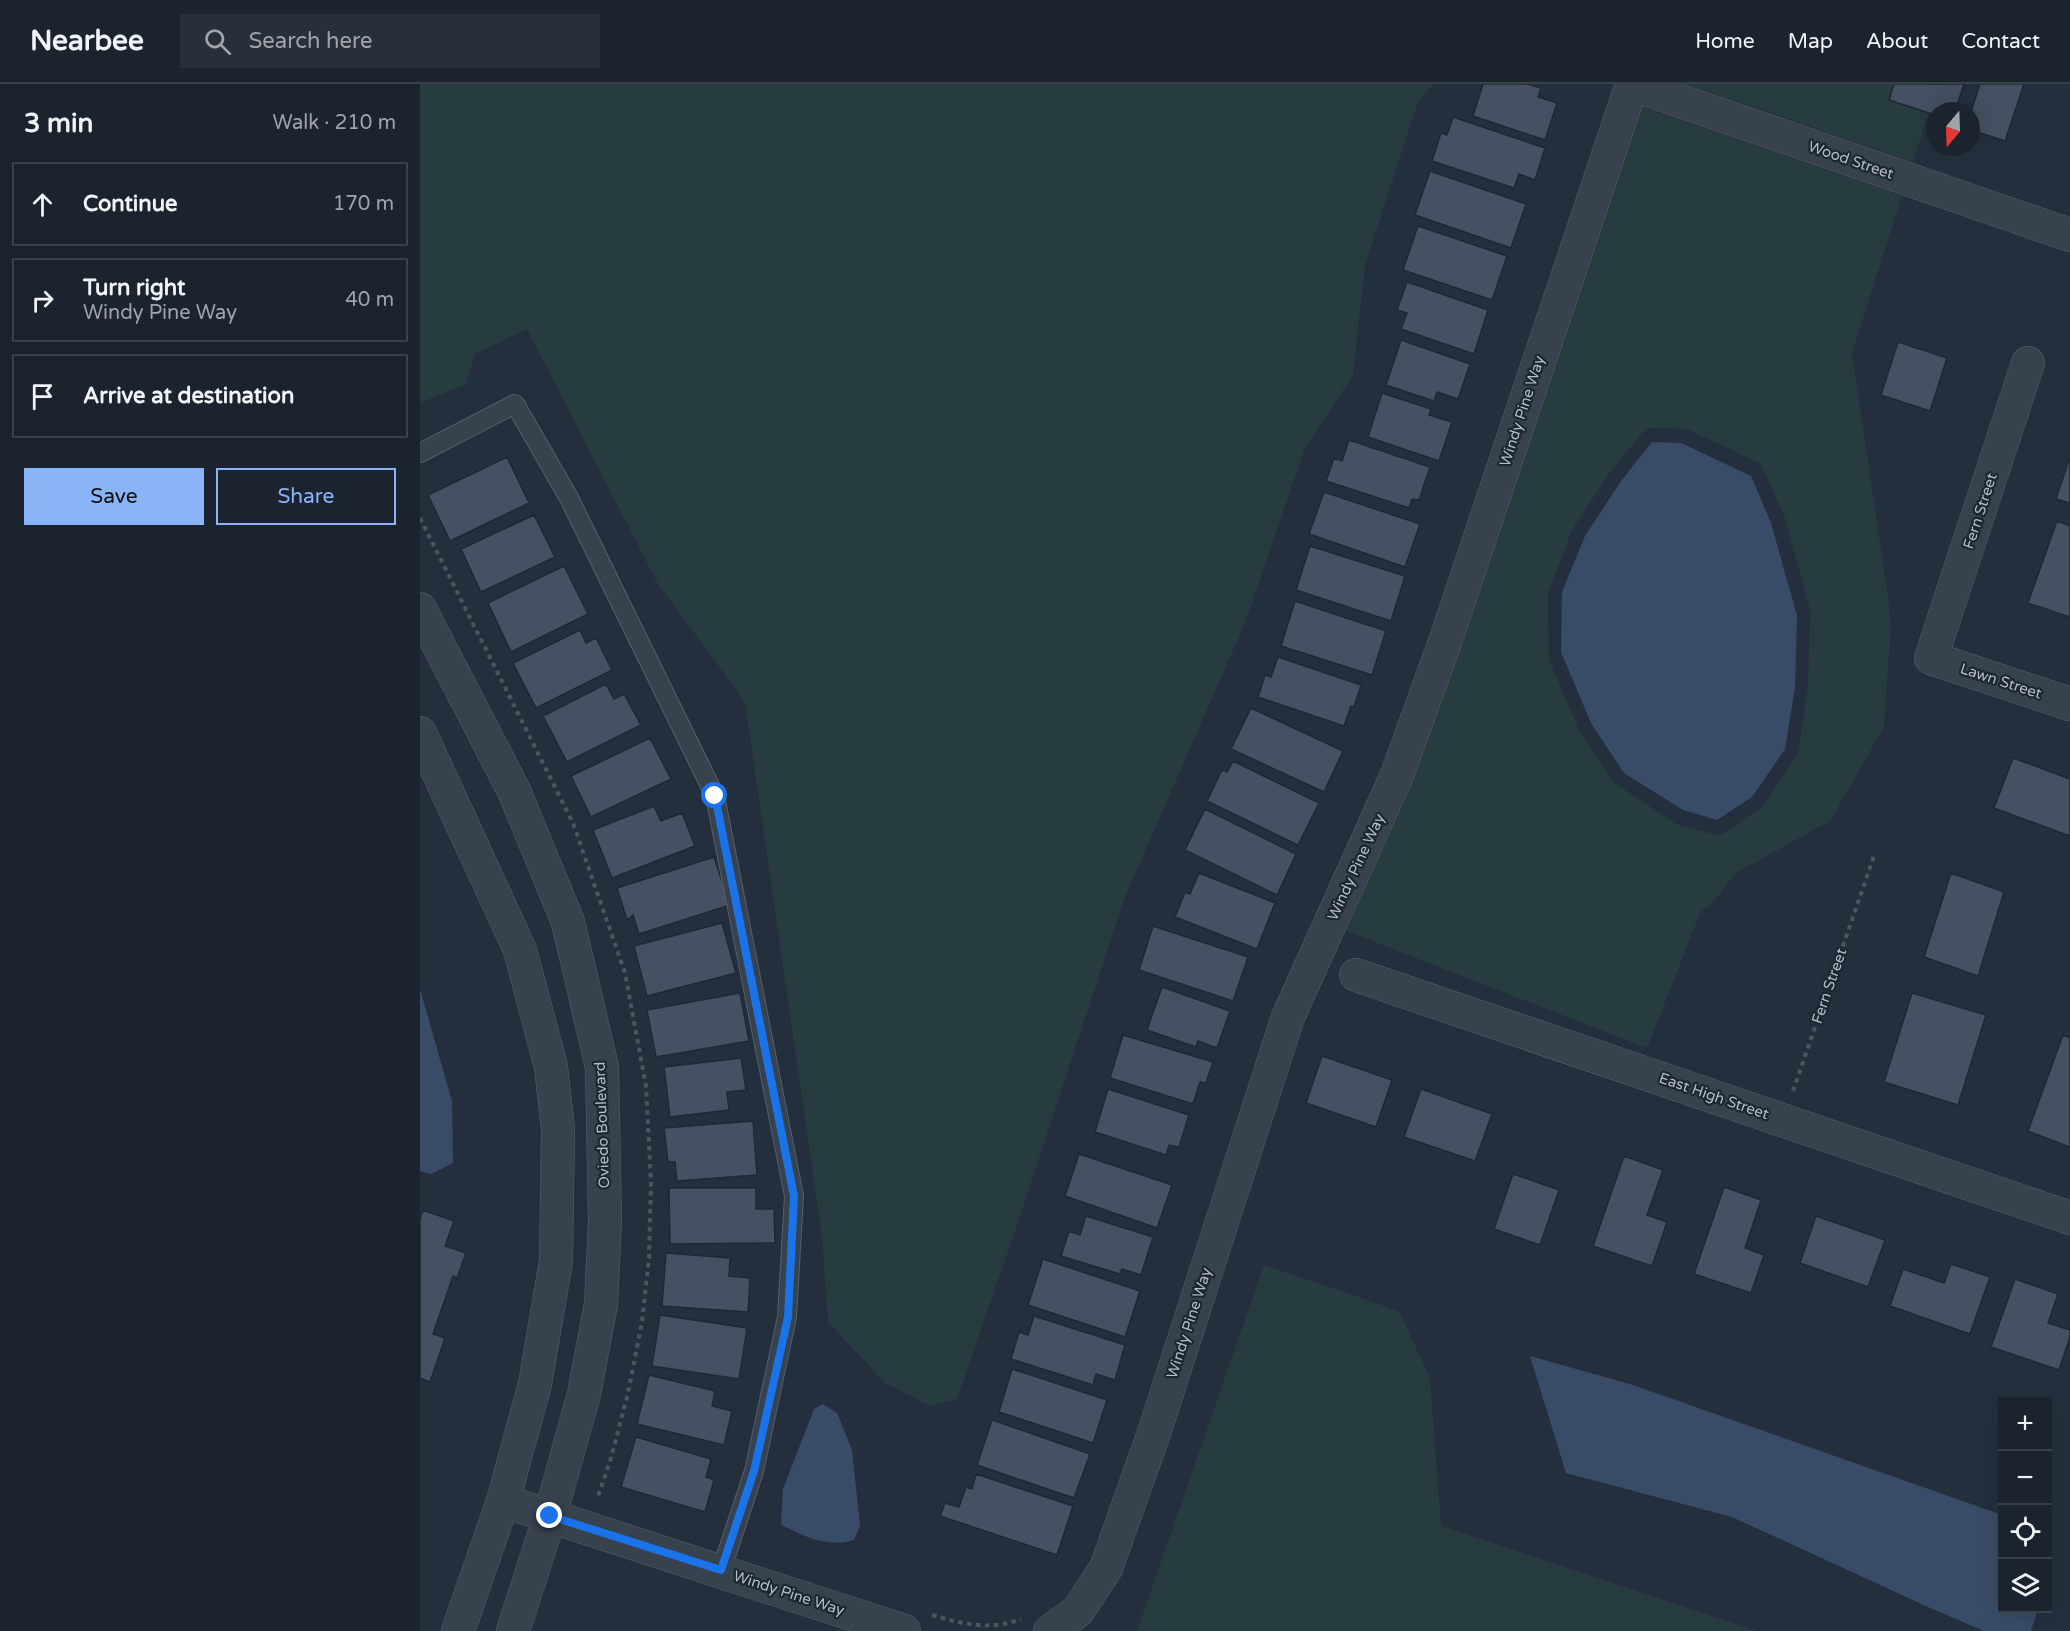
<!DOCTYPE html>
<html lang="en">
<head>
<meta charset="utf-8">
<style>
  body { margin:0; font-family:"Varela Round",sans-serif; background:#282f3a; color:#f1f3f6 }
  .controls { position:absolute; right:18px; bottom:18px; display:grid; overflow:hidden; border-radius:0px; box-shadow:0 6px 24px #0002 }
  .controls button { width:54px; height:54px; display:grid; place-items:center; padding:0; border:0; border-bottom:2px solid #39404a; background:#1b232e; color:#f1f3f6; font:30px sans-serif }
  .compass { position:absolute; left:1506px; top:18px; width:54px; height:54px; border-radius:50%; background:#1b232e; box-shadow:0 6px 24px #0002; rotate:199deg }
  .stop { position:absolute; width:18px; height:18px; margin:-14px; border:4px solid #1a73e8; border-radius:50%; background:#fff }
  .stop.end { background:#1a73e8; border-color:#fff; box-shadow:0 2px 6px #0008 }
  .list { margin:0; padding:0; list-style:none }
  h2 { display:flex; justify-content:space-between; align-items:center; height:78px; margin:0; padding:0 24px; font-size:26px }
  h2 small { font-size:20px; font-weight:400; color:#a0a4aa }
  .list li { display:grid; grid-template-columns:39px 1fr auto; gap:18px; align-items:center; box-sizing:border-box; height:84px; margin:0 12px 12px; padding:0 12px; border:2px solid #39404a; border-radius:0px }
  .list b { display:block; font-size:22px; white-space:nowrap }
  .list p { margin:0; font-size:20px; white-space:nowrap; color:#a0a4aa }
  .list em { font-size:20px; font-style:normal; color:#a0a4aa }
  .actions { display:flex; gap:12px; padding:18px 24px }
  .actions a { flex:1; padding:14px 0; border:2px solid #8ab4f8; border-radius:0px; text-align:center; font-size:21px; color:#8ab4f8 }
  .actions .main { background:#8ab4f8; color:#111 }
  .icon { flex:none; width:33px; height:33px; fill:none; stroke:currentColor; stroke-width:2; stroke-linecap:round; stroke-linejoin:round }
  .map { position:relative; flex:none; width:1650px; height:1547px; overflow:hidden }
  header { display:flex; align-items:center; gap:36px; box-sizing:border-box; height:84px; padding:0 30px; background:#1b232e; border-bottom:2px solid #39404a }
  header strong { font-size:28px }
  nav { display:flex; gap:33px; margin-inline-start:auto; font-size:21px }
  .search { width:420px; height:54px; background:#282f3a; display:flex; align-items:center; gap:15px; box-sizing:border-box; padding:0 21px; border-radius:0px; color:#a0a4aa; font-size:22px }
  main { display:flex }
  aside { flex:1; background:#1b232e }
  .map>svg:first-child { display:block }
</style>
</head>
<body>
<header>
<strong>Nearbee</strong>
<div class="search"><svg class="icon" aria-label="search" viewBox="0 0 24 24"><circle cx="10" cy="10" r="6"/><path d="M15 15l6 6"/></svg>Search here</div>
<nav><a>Home</a><a>Map</a><a>About</a><a>Contact</a></nav>
</header>
<main>
<aside>
<h2>3 min<small>Walk · 210 m</small></h2>
<ul class="list">
<li><svg class="icon" aria-label="ahead" viewBox="0 0 24 24"><path d="M12 20V5M6 11l6-6 6 6"/></svg><div><b>Continue</b></div><em>170 m</em></li>
<li><svg class="icon" aria-label="right" viewBox="0 0 24 24"><path d="M7 20v-9h11M14 6l5 5-5 5"/></svg><div><b>Turn right</b><p>Windy Pine Way</p></div><em>40 m</em></li>
<li><svg class="icon" aria-label="arrive" viewBox="0 0 24 24"><path d="M6 21V4h12l-3 4 3 4H6"/></svg><div><b>Arrive at destination</b></div></li>
</ul>
<div class="actions"><a class="main">Save</a><a>Share</a></div>
</aside>
<div class="map">
<svg width="1650" height="1547" viewBox="0 0 1650 1547">
  <rect width="100%" height="100%" fill="#242f3e"/>
  <path fill="#263c3f" fill-rule="evenodd" d="M0,0H1014L998,18L945,181L933,291L885,364L825,539L705,813L597,1141L537,1315L510,1322L465,1299L408,1238L402,1153L325,618L238,500L107,245L55,270L46,300L0,319Z
    M1266,0H1518L1493,78Z
    M1221,22L1482,112L1432,269L1467,506L1471,540L1464,643L1410,737L1316,789L1290,822L1281,827L1227,964L924,846ZM1229,344L1267,345L1341,380L1365,434L1390,526L1388,602L1378,670L1343,722L1304,749L1297,751L1256,740L1193,698L1159,646L1129,576L1128,509L1152,446L1191,387L1222,349Z
    M844,1181L979,1227L1010,1294L1021,1442L1336,1547H717Z"/>
  <path fill="#394c67" d="M1232,358L1261,359L1331,392L1351,439L1377,532L1375,603L1365,665L1332,713L1297,736L1263,726L1204,689L1171,639L1141,568L1142,508L1165,452L1201,397Z
    M0,905L32,1017L33,1079L11,1090L0,1087Z
    M1110,1272L1213,1301L1582,1431V1524L1618,1525L1611,1547H1564L1508,1523L1312,1433L1146,1389Z
    M403,1320L417,1329L432,1366L440,1442L434,1456C411,1464 382,1453 361,1440L363,1405L394,1325Z"/>
  <path fill="#455162" stroke="#1f2835" stroke-width="1.5" d="M1063,0H1107L1121,4L1118,13L1137,19L1125,56L1053,32Z
    M1474,0H1544L1535,27H1515V31L1469,16Z
    M1560,0H1604L1585,57L1551,46V28Z
    M1033,33L1125,64L1115,96L1099,90L1094,104L1012,77L1021,49L1027,51Z
    M1010,87L1106,120L1091,164L995,131Z
    M998,142L1087,172L1072,216L983,186Z
    M987,198L1068,226L1054,270L981,245L987,229L977,226Z
    M981,256L1050,280L1038,315L1017,308L1014,317L966,301Z
    M1478,258L1527,274L1510,327L1461,311Z
    M962,309L1011,325L1009,331L1032,338L1019,377L948,353Z
    M929,356L1010,383L999,416L992,415L989,424L906,397L914,374L922,377Z
    M87,373L109,419L30,457L8,411Z
    M1650,373V419L1636,415Z
    M904,408L1000,440L985,483L889,450Z
    M114,431L135,473L61,508L41,465Z
    M1637,437L1650,442V533L1608,519Z
    M890,462L985,492L971,537L876,506Z
    M144,482L168,530L91,568L68,519Z
    M875,517L966,547L952,591L861,562Z
    M160,546L166,559L176,554L192,586L116,624L93,579Z
    M858,573L941,601L934,623L931,622L924,642L838,613L845,591L851,593Z
    M186,600L194,615L204,610L221,641L147,678L123,632Z
    M831,624L923,667L904,708L811,665Z
    M230,654L251,695L171,733L151,692Z
    M1593,674L1650,695V752L1574,724Z
    M813,677L899,719L878,761L787,717L802,686L807,688Z
    M234,722L241,737L262,729L275,762L192,794L173,746Z
    M785,725L876,770L857,811L765,766Z
    M294,773L310,821L219,850L213,831L207,836L197,804Z
    M779,789L855,819L837,865L755,833L765,808L770,810Z
    M1531,789L1584,808L1558,892L1504,873Z
    M302,839L316,889L227,912L214,862Z
    M733,842L828,873L813,917L719,886Z
    M742,903L810,927L797,964L778,957L776,963L727,946Z
    M320,909L329,957L236,973L227,926Z
    M1492,909L1566,931L1538,1021L1464,998Z
    M703,951L793,978L786,999L780,998L773,1020L690,994Z
    M1643,951L1650,954V1063L1608,1047Z
    M902,972L972,996L956,1043L886,1019Z
    M321,974L326,1006L307,1008L309,1026L250,1033L244,983Z
    M688,1005L769,1031L759,1063L749,1061L746,1071L675,1048Z
    M1001,1005L1072,1030L1055,1077L984,1053Z
    M333,1037L337,1091L257,1097L255,1078H248L244,1044Z
    M659,1070L752,1101L737,1144L645,1112Z
    M1204,1072L1243,1086L1227,1131L1247,1138L1232,1182L1173,1162Z
    M1093,1090L1139,1106L1120,1161L1074,1145Z
    M1304,1103L1341,1116L1325,1164L1344,1171L1331,1209L1274,1190Z
    M249,1104H336V1125H354L355,1159L250,1160Z
    M3,1126L34,1137L25,1162L46,1169L37,1194L33,1192L13,1250L25,1254L10,1298L0,1294V1135Z
    M666,1132L733,1153L721,1191L702,1185L700,1190L641,1172L649,1147L660,1151Z
    M1396,1132L1465,1156L1448,1203L1380,1179Z
    M246,1169L310,1174L309,1192L330,1194L328,1228L242,1222Z
    M623,1175L720,1207L705,1253L608,1221Z
    M1531,1180L1570,1193L1550,1250L1470,1222L1483,1185L1524,1199Z
    M1595,1195L1638,1210L1628,1239L1650,1246V1253L1639,1286L1571,1263Z
    M240,1231L327,1244L319,1295L232,1282Z
    M614,1232L705,1261L695,1296L676,1290L673,1301L591,1275L599,1248L608,1251Z
    M592,1285L687,1316L673,1359L579,1328Z
    M229,1291L295,1307L292,1322L312,1327L304,1361L217,1340Z
    M572,1336L670,1370L654,1414L557,1381Z
    M216,1353L291,1375L286,1393L294,1396L285,1428L201,1403Z
    M556,1390L653,1422L637,1471L520,1432L525,1419L539,1423L546,1403L552,1405Z"/>
  <g fill="none" stroke-linecap="round" stroke-linejoin="round">
    <defs>
      <path id="service" d="M0,369L95,320L149,414L295,712L374,1112L367,1233L334,1387L301,1487"/>
      <path id="minor" d="M1211,0L1650,151
        M1608,279L1511,574L1650,620
        M936,891L1650,1134
        M83,1417L484,1547
        M630,1547L658,1527L686,1484L734,1349L868,933L977,691L1026,555L1212,0"/>
      <path id="tertiary" d="M0,525L94,707L148,838L182,983L185,1136L181,1220L164,1310L130,1432L93,1547
        M0,649L100,866L131,983L138,1045L136,1177L115,1300L83,1417L38,1547"/>
    </defs>
    <use href="#service" stroke="#565f6c" stroke-width="20"/>
    <use href="#minor" stroke="#565f6c" stroke-width="34"/>
    <use href="#tertiary" stroke="#565f6c" stroke-width="34"/>
    <path stroke="#44595c" stroke-width="4" stroke-dasharray="4.5 4.5" stroke-linecap="butt" d="M0,434L153,739L205,889L226,1002L231,1099L229,1173L222,1238L208,1309L191,1374L177,1415
      M1373,1007L1455,769
      M512,1531C543,1540 570,1547 601,1535"/>
    <use href="#service" stroke="#38414e" stroke-width="18"/>
    <use href="#minor" stroke="#38414e" stroke-width="33"/>
    <use href="#tertiary" stroke="#38414e" stroke-width="33"/>
  </g>
  <g fill="none" stroke-linecap="round" stroke-linejoin="round">
    <path stroke="#1a73e8" stroke-width="8" d="M130,1432L301,1486L334,1387L368,1233L374,1112L295,712"/>
  </g>
  <g text-anchor="middle" stroke-width="4.5" stroke-linejoin="round" paint-order="stroke">
    <g font-size="15" fill="#b4bcc9" stroke="#1d2633">
      <text transform="translate(1431 76) rotate(19)" y="5">Wood Street</text>
      <text transform="translate(1102 327) rotate(-72)" y="5">Windy Pine Way</text>
      <text transform="translate(1560 427) rotate(-72)" y="5">Fern Street</text>
      <text transform="translate(1581 597) rotate(18)" y="5">Lawn Street</text>
      <text transform="translate(936 783) rotate(-65)" y="5">Windy Pine Way</text>
      <text transform="translate(1409 902) rotate(-71)" y="5">Fern Street</text>
      <text transform="translate(1294 1012) rotate(19)" y="5">East High Street</text>
      <text transform="translate(182 1041) rotate(-92)" y="5">Oviedo Boulevard</text>
      <text transform="translate(769 1239) rotate(-72)" y="5">Windy Pine Way</text>
      <text transform="translate(369 1509) rotate(18)" y="5">Windy Pine Way</text>
    </g>
  </g>
</svg>
<div class="controls">
<button>+</button>
<button>−</button>
<button><svg class="icon" aria-label="locate" viewBox="0 0 24 24"><circle cx="12" cy="12" r="6"/><path d="M12 2v4M12 18v4M2 12h4M18 12h4"/></svg></button>
<button><svg class="icon" aria-label="layers" viewBox="0 0 24 24"><path d="M12 4l9 5-9 5-9-5zM3 14l9 5 9-5"/></svg></button>
</div>
<svg class="compass" viewBox="-18 -18 36 36"><path d="M0-13l5 13h-10z" fill="#e53935"/><path d="M0 13l5-13h-10z" fill="#a0a4aa"/></svg>
<div class="stop" style="left:295px;top:712px"></div>
<div class="stop end" style="left:130px;top:1432px"></div>
</div>
</main>
</body>
</html>
